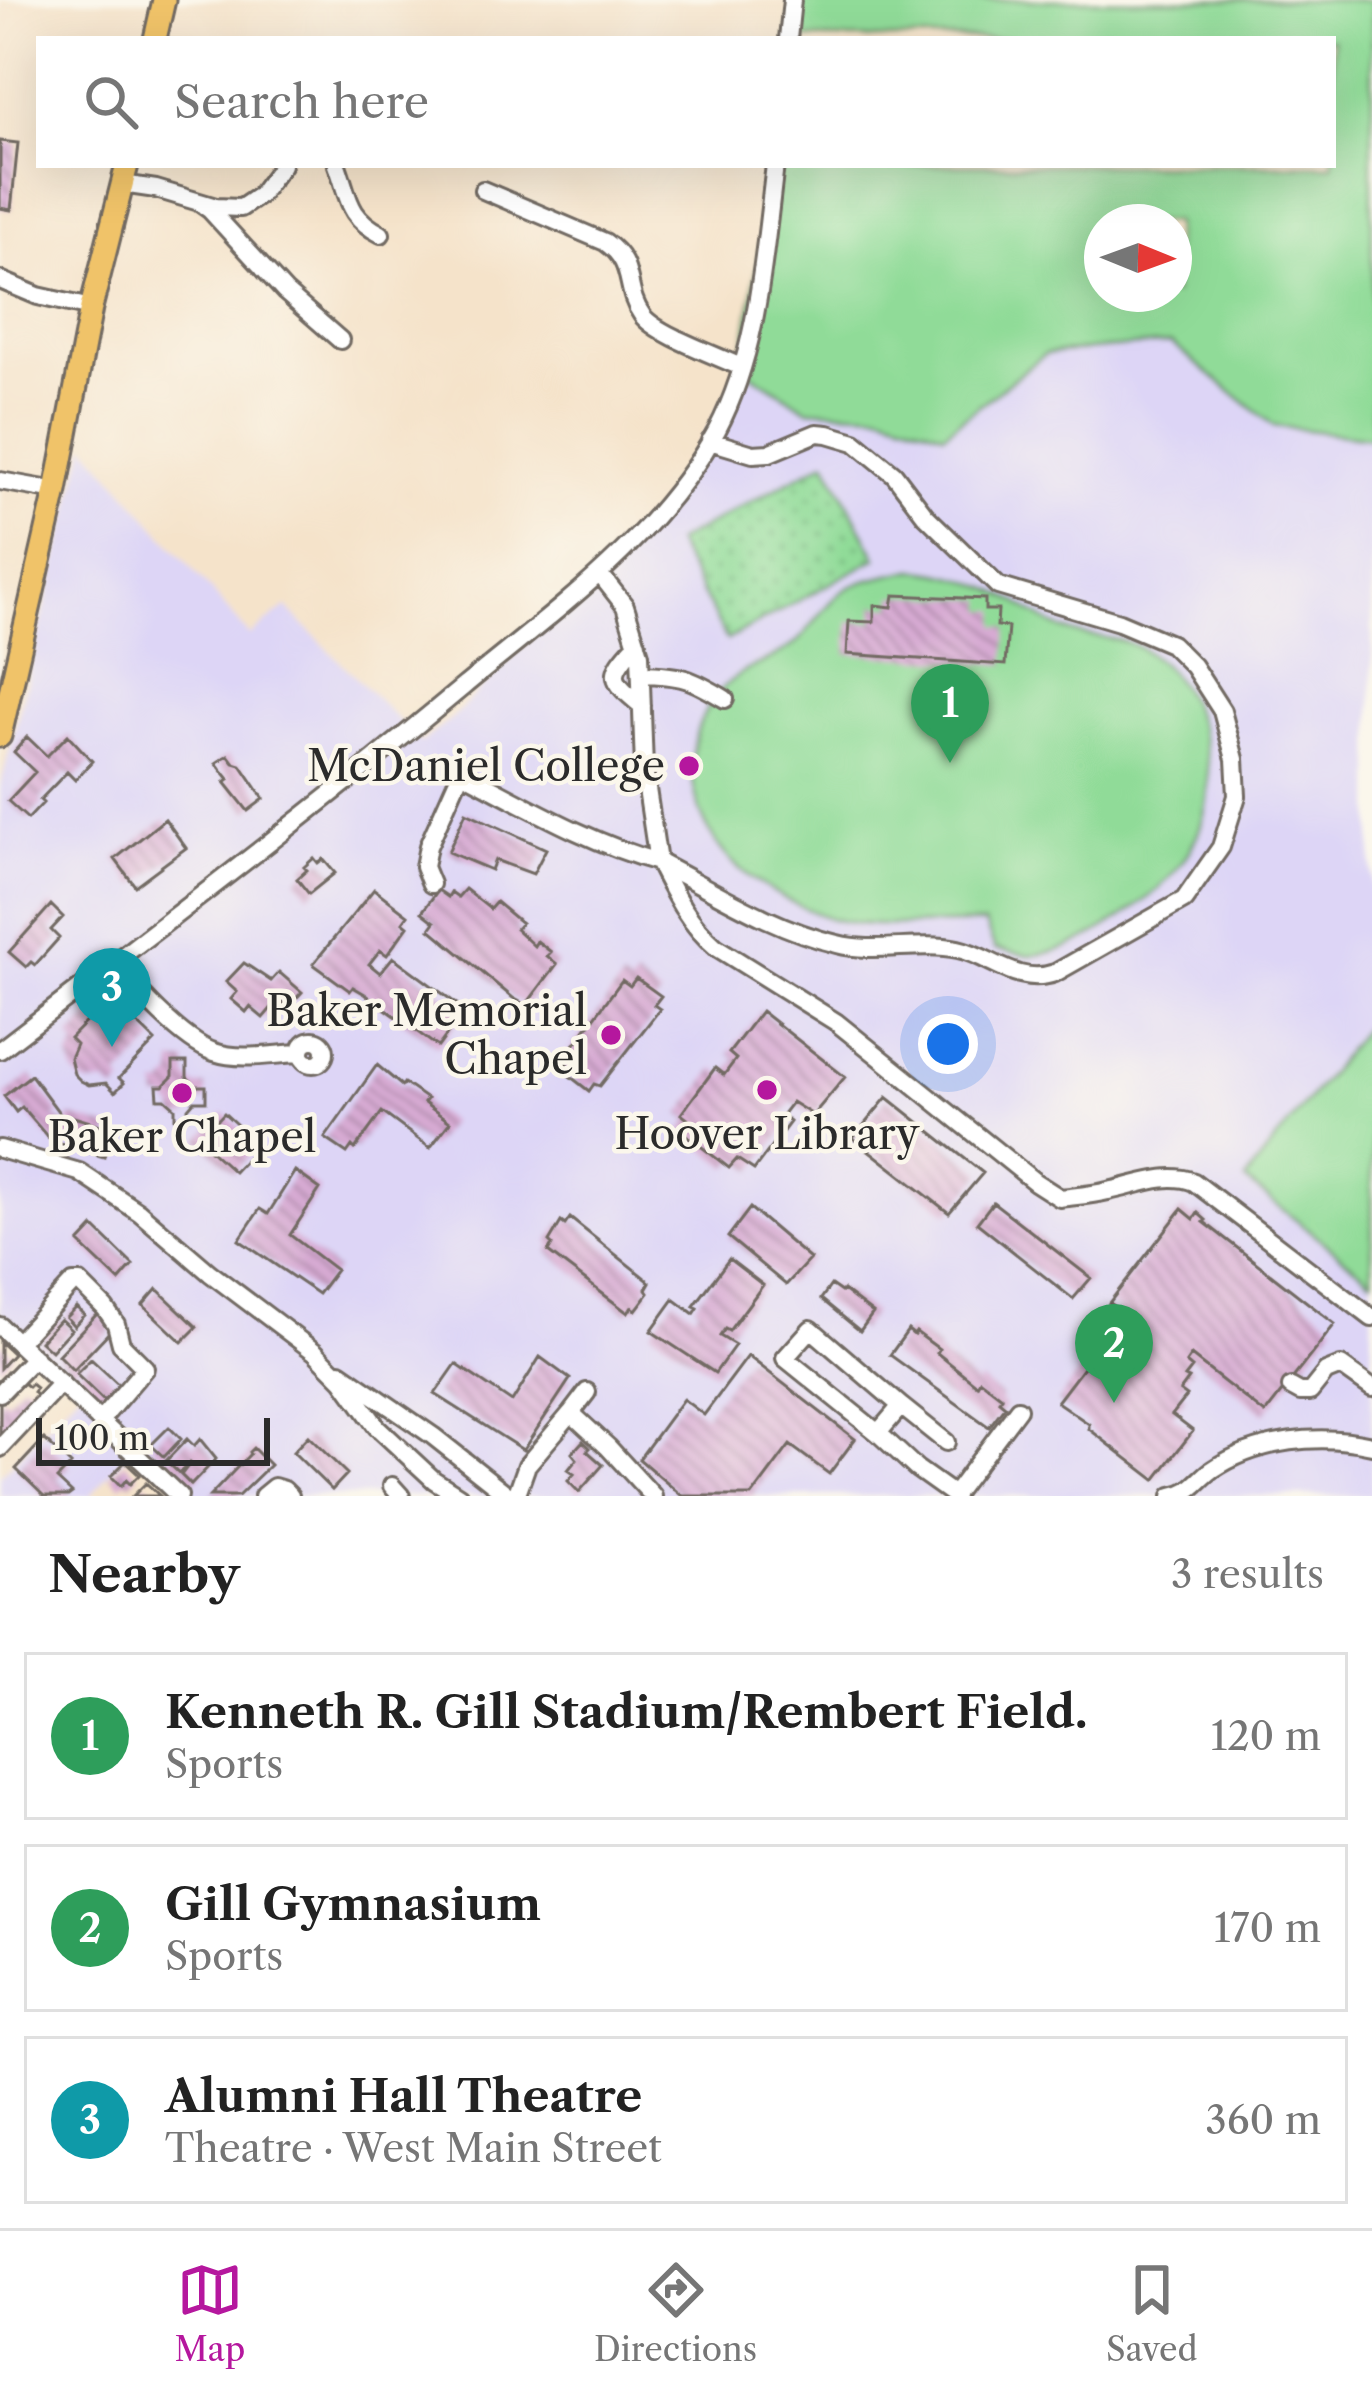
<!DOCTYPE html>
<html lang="en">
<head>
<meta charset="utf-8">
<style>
  body { margin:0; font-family:"Libre Caslon Text",serif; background:#f2f2f2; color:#222 }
  .compass { position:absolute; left:1084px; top:204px; width:108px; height:108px; border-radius:50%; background:#fff; box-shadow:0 12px 48px #0002; rotate:91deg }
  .scale { position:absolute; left:36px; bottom:30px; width:234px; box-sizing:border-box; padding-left:12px; border:6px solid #2b2b2b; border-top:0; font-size:33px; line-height:42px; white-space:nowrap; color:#2b2b2b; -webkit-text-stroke:9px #fbf7ec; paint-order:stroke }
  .you { position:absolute; left:948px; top:1044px; width:42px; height:42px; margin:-30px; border:9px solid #fff; border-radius:50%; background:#1a73e8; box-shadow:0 0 0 18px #1a73e833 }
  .badge { display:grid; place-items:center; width:78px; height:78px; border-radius:50%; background:#b5179e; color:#fff; font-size:39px; font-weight:700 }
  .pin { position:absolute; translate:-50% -99px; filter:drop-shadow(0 3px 6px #0008) }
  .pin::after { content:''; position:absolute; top:63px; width:42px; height:36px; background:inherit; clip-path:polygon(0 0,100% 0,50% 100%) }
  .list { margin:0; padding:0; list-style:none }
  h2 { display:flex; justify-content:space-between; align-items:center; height:156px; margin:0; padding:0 48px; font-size:51px }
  h2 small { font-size:39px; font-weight:400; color:#767676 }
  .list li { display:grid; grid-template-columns:78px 1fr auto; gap:36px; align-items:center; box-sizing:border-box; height:168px; margin:0 24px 24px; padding:0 24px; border:3px solid #e0e0e0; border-radius:0px }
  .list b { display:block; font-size:45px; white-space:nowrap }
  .list p { margin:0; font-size:39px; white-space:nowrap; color:#767676 }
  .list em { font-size:39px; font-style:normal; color:#767676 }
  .icon { flex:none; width:66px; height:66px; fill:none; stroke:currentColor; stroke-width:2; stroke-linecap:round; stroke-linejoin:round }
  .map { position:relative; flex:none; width:1372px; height:1496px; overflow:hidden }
  .search { position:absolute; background:#fff; box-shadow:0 12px 48px #0002; left:36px; right:36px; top:36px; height:132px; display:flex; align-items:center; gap:30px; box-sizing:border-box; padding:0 42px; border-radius:0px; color:#767676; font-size:45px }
  .sheet { height:732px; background:#fff }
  nav { display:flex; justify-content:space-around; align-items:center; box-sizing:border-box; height:168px; border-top:3px solid #e0e0e0; background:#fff; font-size:33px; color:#767676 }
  nav a { display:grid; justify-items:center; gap:6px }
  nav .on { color:#b5179e }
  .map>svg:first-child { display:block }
</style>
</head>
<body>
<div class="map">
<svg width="1372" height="1496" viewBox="0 0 1372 1496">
  <defs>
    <pattern id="park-dots" width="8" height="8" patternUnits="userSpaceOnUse" patternTransform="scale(3)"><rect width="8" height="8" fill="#90db98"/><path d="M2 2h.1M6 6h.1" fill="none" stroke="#7cbc83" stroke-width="1.8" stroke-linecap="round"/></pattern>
    <pattern id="building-back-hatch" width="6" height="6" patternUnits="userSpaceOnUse" patternTransform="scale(3)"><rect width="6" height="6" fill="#d7aad3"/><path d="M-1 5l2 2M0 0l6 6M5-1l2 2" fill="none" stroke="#af8bab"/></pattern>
  </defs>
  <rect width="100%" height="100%" fill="#fbf7ec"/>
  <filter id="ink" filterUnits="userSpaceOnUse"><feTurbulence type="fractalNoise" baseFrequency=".00833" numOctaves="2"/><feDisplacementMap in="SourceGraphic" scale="24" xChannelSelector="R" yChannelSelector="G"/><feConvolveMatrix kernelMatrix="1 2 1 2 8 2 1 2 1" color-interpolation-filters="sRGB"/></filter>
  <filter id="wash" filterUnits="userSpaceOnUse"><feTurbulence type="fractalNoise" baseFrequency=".004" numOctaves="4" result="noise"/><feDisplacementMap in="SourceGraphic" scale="48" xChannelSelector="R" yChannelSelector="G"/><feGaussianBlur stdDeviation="2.7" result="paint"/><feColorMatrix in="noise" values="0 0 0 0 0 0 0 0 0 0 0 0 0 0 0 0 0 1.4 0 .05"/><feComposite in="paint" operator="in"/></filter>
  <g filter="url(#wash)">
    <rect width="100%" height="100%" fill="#f5e3ca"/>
    <path fill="#ddd5f6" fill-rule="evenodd" d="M1372,0V1496H195L148,1449L122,1460L90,1496H0V1476L80,1390L0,1312V788L86,445L250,636L286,607L421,743L454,716L670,499L741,367L763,259L1333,165V39ZM1102,222H1174V294H1102Z"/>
    <path fill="#90db98" stroke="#5e8362" stroke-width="3" fill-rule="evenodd" d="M793,0H1372V438L1274,426L1171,343L1045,354L944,433L881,413L807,409L741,367L774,165H1333V39H788ZM1102,222H1174V294H1102Z
      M913,570C950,572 984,584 1017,602C1032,611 1047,624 1064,630C1095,641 1119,632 1151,655C1180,677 1195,705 1203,738C1224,826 1180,883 1108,926C1086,940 1058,954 1032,955C1020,955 1007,951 995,949L985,924C940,922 869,931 829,918C794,906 743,879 721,849C685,803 680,733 722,689C739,670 763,664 785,651C810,636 824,601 850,587C868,578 893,575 913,570Z
      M1372,1018V1280L1245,1180Z"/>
    <path fill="url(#park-dots)" stroke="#5e8362" stroke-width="3" d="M826,461L877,558L727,640L675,543Z"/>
    <g id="blocks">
      <path fill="url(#building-back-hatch)" d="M0,141L18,143L11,210L0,208Z
        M894,595L985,599V610H998L997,626L1008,627L1005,665L847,654L849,621L874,622V605L892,607Z
        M68,735L92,761L75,780L67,772L40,800L43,803L28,819L8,801L35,772L14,752L27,737L47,756Z
        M228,755L234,763L241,765L264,799L248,811L225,782L229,779L216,763Z
        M466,812L546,849L533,874L495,860L491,870L448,852Z
        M165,819L186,848L135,886L115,859Z
        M314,858L318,863L323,859L335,873L309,894L297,879L307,870L304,867Z
        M374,889L408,915L403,922L408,926L387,955L380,950L369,964L380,973L393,957L465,1010L438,1047L365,994L353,987L350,991L313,964Z
        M465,889L490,909L496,902L521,923L516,929L534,946L537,941L551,952L547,956L557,964L526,1005L513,998L430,929L435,922L422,912L438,890L448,897L451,892L458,897Z
        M51,905L63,917L51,930L59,938L35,965L31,962L26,967L9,952Z
        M244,963L271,981L279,972L302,992L288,1007L279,999L263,1018L250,1007L246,1012L231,999L237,992L226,982Z
        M636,978L661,996L654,1005L660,1009L600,1086L594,1084L589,1091L562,1070L567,1064L563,1060L622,980L630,986Z
        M110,997L155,1041L119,1078L124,1083L115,1092L106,1083L89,1085L81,1081L74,1074L70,1058L76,1044L70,1038Z
        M761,1011L845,1077L813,1115L792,1102L782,1115L790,1122L754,1170L737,1159L729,1168L681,1131L689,1120L681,1114L715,1068L724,1075L736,1059L729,1053Z
        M173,1062H187V1077L196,1086H206V1101H194L188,1108V1117L175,1118V1108L165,1099H158L157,1086H163L173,1076Z
        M377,1065L402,1086L404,1083L427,1099L424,1103L450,1122L430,1148L382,1112L355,1149L352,1146L347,1153L325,1138Z
        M31,1075L60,1114L54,1117L68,1125L70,1116L111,1128L104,1157L51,1141L22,1107L16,1112L4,1096Z
        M887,1097L983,1173L949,1213L853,1138Z
        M224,1113L259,1145L234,1172L199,1140Z
        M295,1171L320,1189L290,1235L336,1270L318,1294L239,1240L260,1209L268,1214Z
        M993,1202L1091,1278L1073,1299L977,1223Z
        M750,1208L810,1259L786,1285L728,1237Z
        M1182,1209L1194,1219L1198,1213L1206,1220L1204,1222L1335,1324L1265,1414L1191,1356L1186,1363L1192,1368L1185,1377L1189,1379L1180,1391L1187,1396L1172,1415L1193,1431L1155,1480L1089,1429V1424L1057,1402L1092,1356L1116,1377L1121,1370L1116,1366L1128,1349L1120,1343L1125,1326L1117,1313L1119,1310L1109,1303Z
        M570,1218L650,1282L646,1289L649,1293L636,1310L632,1307L628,1313L548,1252L552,1245L549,1242L561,1222L565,1225Z
        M94,1227L133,1265L119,1281L79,1243Z
        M729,1259L763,1285L729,1331L725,1329L720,1336L735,1345L715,1373L651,1331L674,1299L694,1314L698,1308L694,1306Z
        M831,1285L841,1292L843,1290L873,1313L860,1331L821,1299Z
        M157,1289L197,1327L182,1342L143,1305Z
        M76,1307L84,1315L74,1326L66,1317Z
        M98,1313L113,1328L73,1370L58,1355Z
        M60,1319L71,1329L51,1351L40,1341Z
        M908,1330L914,1335L916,1332L939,1349L937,1353L977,1385L980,1380L1002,1397L999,1401L1005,1406L989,1427L890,1355Z
        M0,1342L13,1354L0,1368Z
        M748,1356L855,1439L829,1474L790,1445L752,1496H682L639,1459L683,1399L704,1415Z
        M540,1357L570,1379L523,1450L435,1394L456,1364L512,1402Z
        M91,1359L119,1385L104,1401L76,1374Z
        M23,1383L28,1387L31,1384L36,1388L33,1392L37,1397L0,1439V1400L2,1397L6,1401Z
        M169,1427L181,1439L164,1457L151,1445Z
        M308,1436L347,1474L332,1490L293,1452Z
        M44,1439L71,1465L57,1479L72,1493L68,1496H44L16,1469Z
        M187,1439L194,1446L200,1439L216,1459L191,1485L181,1475L191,1462L179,1473L166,1461Z
        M583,1441L590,1448L587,1451L603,1465L579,1492L568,1481L574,1474L568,1470L577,1459L572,1453Z
        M253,1448L270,1465L238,1496H210L250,1454L249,1452Z
        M125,1462L139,1475L130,1484L126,1480L121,1486L111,1476Z
        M146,1483L160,1496H133Z"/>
    </g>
  </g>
  <g filter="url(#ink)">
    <use href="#blocks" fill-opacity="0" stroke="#726b63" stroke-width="3"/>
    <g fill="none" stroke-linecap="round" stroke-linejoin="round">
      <defs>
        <path id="minor" d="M788,39L792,0
          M337,165C349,197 347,217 381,234
          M122,184L156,189L216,207L241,208L260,195L282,165
          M483,190L605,242C637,264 623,288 642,315C655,334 718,356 741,367
          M200,203L210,210L285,292L340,340
          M0,280L38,296L91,308
          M0,481L56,491
          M600,574L625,606L640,654L644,769L658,862C716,892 773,929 837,944C875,954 919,941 958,949C991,956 1017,986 1055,973L1184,900L1221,847L1237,796L1235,759L1222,711L1193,666L1171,644L1119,622L998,586L925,515L894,474L855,442L828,434L817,433L769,453L753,454L710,441
          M637,643C607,675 609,679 642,706
          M641,674C682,675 690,678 725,699
          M431,884L424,867L428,846L461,772C525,805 589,843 658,862C674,894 689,924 716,947L836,1022L1035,1182L1060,1198C1076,1196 1092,1195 1108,1191C1136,1186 1166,1171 1194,1182L1372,1318
          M113,963C136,989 182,1041 214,1052C241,1061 273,1054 301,1053
          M301 1052a12 12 0 1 1 24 0a12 12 0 1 1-24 0Z
          M0,1050C156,930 313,812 464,686C556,610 659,537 717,430C759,351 764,252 775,165
          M0,1149L79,1172L139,1212L210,1273L315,1352L343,1380L377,1427L434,1480L459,1496
          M0,1326L179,1496
          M18,1342L73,1283H80L105,1308L116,1324L121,1344L145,1368L100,1421
          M340,1372L433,1436L509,1496
          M1291,1387L1300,1392H1310L1326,1372L1341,1366L1372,1388
          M0,1393L34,1358
          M571,1413L587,1392
          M878,1433L785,1358L811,1329L901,1406
          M946,1442L901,1406L878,1433L917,1469L955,1496
          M0,1448L61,1383
          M392,1486L401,1496
          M263,1496L274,1487L284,1490L290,1496
          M516,1496L527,1465L571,1413L608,1447L653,1496
          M953,1496L1018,1409
          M1172,1496C1192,1493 1197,1481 1212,1470C1257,1439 1321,1433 1372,1445"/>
        <path id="major" d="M155,39L164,0
          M0,736L56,491L91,308L127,165"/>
      </defs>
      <use href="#minor" stroke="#726b63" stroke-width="22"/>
      <use href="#major" stroke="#726b63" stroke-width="27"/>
      <use href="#minor" stroke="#fff" stroke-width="16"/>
      <use href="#major" stroke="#f0c369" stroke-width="21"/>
    </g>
  </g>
  <g fill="#b5179e" stroke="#fbf7ec" stroke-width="4.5">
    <circle cx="689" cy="766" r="12"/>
    <circle cx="611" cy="1035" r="12"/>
    <circle cx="767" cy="1090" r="12"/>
    <circle cx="182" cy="1093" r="12"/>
  </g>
  <g text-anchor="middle" stroke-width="9" stroke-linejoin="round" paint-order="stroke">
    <g font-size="42" fill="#2b2b2b" stroke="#fbf7ec" text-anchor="end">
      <text x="665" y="781">McDaniel College</text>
      <text x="587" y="1026">Baker Memorial<tspan x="587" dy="48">Chapel</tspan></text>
      <text x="767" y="1149" text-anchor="middle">Hoover Library</text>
      <text x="182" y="1152" text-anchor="middle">Baker Chapel</text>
    </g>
  </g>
</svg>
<svg class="compass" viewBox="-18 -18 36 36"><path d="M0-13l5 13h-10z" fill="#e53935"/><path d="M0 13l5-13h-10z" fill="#767676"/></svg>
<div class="scale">100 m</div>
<div class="you"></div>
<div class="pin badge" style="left:950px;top:763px;background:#2e9e5b">1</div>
<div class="pin badge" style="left:1114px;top:1403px;background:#2e9e5b">2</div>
<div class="pin badge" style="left:112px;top:1047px;background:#0f9aa8">3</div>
<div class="search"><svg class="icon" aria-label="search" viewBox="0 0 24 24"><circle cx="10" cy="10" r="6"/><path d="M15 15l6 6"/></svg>Search here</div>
</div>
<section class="sheet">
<h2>Nearby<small>3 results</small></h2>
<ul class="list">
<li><span class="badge" style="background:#2e9e5b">1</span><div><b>Kenneth R. Gill Stadium/Rembert Field.</b><p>Sports</p></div><em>120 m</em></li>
<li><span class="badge" style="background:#2e9e5b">2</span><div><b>Gill Gymnasium</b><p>Sports</p></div><em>170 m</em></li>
<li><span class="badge" style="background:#0f9aa8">3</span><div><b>Alumni Hall Theatre</b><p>Theatre · West Main Street</p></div><em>360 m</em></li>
</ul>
</section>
<nav>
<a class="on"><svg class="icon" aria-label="map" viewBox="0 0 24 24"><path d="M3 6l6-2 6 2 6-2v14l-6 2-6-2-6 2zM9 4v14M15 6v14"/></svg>Map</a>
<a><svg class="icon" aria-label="directions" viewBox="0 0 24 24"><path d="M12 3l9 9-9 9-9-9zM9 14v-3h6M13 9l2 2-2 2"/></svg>Directions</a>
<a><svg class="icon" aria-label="saved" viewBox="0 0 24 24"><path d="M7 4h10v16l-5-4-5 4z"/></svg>Saved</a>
</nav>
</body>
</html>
